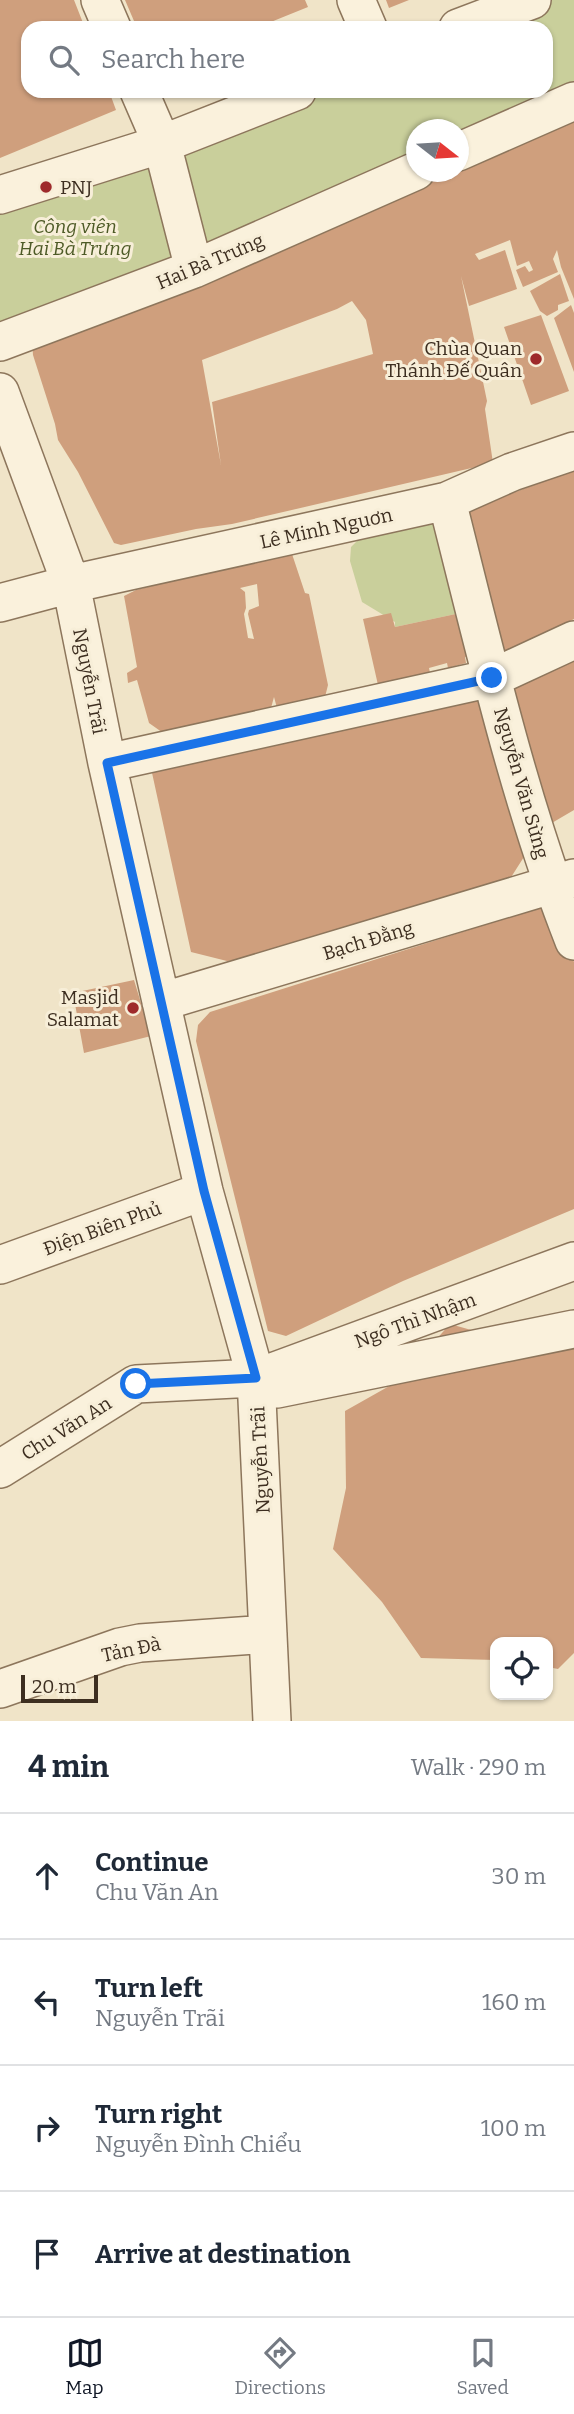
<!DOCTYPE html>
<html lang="en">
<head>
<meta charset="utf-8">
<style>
  body { margin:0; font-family:Bitter,serif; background:#f2f2f3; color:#1f2937 }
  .controls { position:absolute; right:21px; bottom:21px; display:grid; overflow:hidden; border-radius:14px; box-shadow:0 2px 5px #0004 }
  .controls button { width:63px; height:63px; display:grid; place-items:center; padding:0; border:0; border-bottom:2px solid #e0e1e3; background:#fff; color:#1f2937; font:35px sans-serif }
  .compass { position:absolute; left:406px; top:119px; width:63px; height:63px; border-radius:50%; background:#fff; box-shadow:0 2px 5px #0004; rotate:107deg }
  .scale { position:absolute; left:21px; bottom:18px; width:77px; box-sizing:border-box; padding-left:7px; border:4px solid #3d2e20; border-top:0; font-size:19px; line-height:24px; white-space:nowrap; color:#3d2e20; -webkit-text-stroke:5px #f7eed8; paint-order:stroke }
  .stop { position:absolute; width:21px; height:21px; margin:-16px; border:5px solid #1a73e8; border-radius:50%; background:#fff }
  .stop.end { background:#1a73e8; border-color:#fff; box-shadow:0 2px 7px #0008 }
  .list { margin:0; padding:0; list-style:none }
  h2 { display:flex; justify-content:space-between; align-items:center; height:91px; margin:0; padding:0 28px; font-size:30px }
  h2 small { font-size:23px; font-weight:400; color:#747a83 }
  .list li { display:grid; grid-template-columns:46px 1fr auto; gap:21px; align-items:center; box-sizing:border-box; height:126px; padding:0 28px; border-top:2px solid #e0e1e3 }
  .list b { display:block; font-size:26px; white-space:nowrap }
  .list p { margin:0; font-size:23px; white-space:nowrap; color:#747a83 }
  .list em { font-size:23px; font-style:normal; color:#747a83 }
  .icon { flex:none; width:38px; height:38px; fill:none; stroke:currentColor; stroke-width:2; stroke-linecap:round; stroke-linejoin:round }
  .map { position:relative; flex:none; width:574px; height:1721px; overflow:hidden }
  .search { position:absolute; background:#fff; box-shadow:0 2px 5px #0004; left:21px; right:21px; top:21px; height:77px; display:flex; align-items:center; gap:18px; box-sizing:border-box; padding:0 24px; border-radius:21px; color:#747a83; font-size:26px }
  .sheet { height:595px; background:#fff }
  nav { display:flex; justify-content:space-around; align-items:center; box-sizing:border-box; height:98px; border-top:2px solid #e0e1e3; background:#fff; font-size:19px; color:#747a83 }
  nav a { display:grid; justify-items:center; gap:4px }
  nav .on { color:#111827 }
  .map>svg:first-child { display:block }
</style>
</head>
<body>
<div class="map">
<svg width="574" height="1721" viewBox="0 0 574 1721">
  <rect width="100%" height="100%" fill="#f0e4c8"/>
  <path fill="#c9cf9b" d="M529,0H574V99L459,148L458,130H416V166L0,341V192L286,91H546V28H457Z
    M442,519L465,612L395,627V622L362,602L350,561L351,547L361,537Z"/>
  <path fill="#cf9f7d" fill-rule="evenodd" d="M0,0H74L85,28H28V91H109L116,110L0,158Z
    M125,0H305L308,7L256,28H137Z
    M386,0H409L389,8Z
    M167,91H196V92L173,97Z
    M574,114V299L561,267L557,250L553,259L558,272L523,287L516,270L525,266L529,272L533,270L529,261L517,266L510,240L475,254L479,260L505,250L517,289L469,306L461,276L487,401L485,409L493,463L232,524L196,529L121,545L114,543L78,472L58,440L55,424L33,355L32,342L424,172H458V160ZM352,301L366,320L373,354L212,402L221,465L202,360L337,309Z
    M560,274L569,301L558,305V310L547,316L540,311L530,291Z
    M571,305L574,313V372L554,318Z
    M541,315L569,391L531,405L504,327Z
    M574,470V619L498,660L459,513Z
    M291,551L305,593L309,594L328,685L324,701L277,708L274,697L268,719L166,735L149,723L137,680L128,683L127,673L137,667L124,596L136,590ZM257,584L259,606L249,610L248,614L254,639L248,638L244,614L246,608L245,592L240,588Z
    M465,612L474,654L465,657L466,663L448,668L447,663L429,668L430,673L378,685L363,619L391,613L395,627Z
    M574,644V810L545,827L503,677Z
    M488,688L529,849L508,882L294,955L227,961L191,952L149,759Z
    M550,904L574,962V1209L403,1281L286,1336L268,1331L196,1041L198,1025L210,1012Z
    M134,980L151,1036L84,1053L73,993Z
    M450,1324L517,1343L574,1335V1653L558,1669L548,1667V1642H495V1660L421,1658L382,1602L333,1549L346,1488L345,1411L400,1380Z"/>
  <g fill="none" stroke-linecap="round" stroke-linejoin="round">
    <defs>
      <path id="minor" d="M100,0L112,28
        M356,0L368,28
        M458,28L532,0
        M139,91L162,144L194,269
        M458,152L574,101
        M0,195L162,144L297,91
        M0,342L194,269L416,171
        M0,392L71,584L107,763L204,1191L256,1378L272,1721
        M447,501C484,647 519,801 574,941
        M0,603L71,584L447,501L512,472L574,451
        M107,763L492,678L574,640
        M161,1002L574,878
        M0,1265L204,1191
        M277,1389L574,1329
        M0,1469L136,1384L256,1378L574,1261
        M0,1689L120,1647L140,1643L268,1634"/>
    </defs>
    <use href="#minor" stroke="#8d765c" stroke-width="40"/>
    <use href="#minor" stroke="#faf1dc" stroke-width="37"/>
  </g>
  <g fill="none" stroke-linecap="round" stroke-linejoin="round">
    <path stroke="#1a73e8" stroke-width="9" d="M136,1384L256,1378L204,1191L107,763L492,678"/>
  </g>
  <g fill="#9e2a2b" stroke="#f7eed8" stroke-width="2.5">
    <circle cx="46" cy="187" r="7"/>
    <circle cx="536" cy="359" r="7"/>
    <circle cx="133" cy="1008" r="7"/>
  </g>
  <g text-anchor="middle" stroke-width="6" stroke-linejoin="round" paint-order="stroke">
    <g font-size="19" fill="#3d2e20" stroke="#f7eed8" text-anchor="end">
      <text x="60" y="194" text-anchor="start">PNJ</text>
      <text x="522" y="355">Chùa Quan<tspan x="522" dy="22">Thánh Đế Quân</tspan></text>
      <text x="119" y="1004">Masjid<tspan x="119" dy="22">Salamat</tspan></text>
    </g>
    <g font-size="19" font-style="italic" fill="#4d5a26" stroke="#f7eed8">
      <text x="75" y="233">Công viên<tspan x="75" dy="22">Hai Bà Trưng</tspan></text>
    </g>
    <g font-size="19" fill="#3d2e20" stroke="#f7eed8">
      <text transform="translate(210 261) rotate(-23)" y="7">Hai Bà Trưng</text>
      <text transform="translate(326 528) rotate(-12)" y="7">Lê Minh Nguơn</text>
      <text transform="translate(90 681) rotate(79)" y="7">Nguyễn Trãi</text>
      <text transform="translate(522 783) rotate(74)" y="7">Nguyễn Văn Sừng</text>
      <text transform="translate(368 940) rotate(-17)" y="7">Bạch Đằng</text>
      <text transform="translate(102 1228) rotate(-20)" y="7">Điện Biên Phủ</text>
      <text transform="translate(415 1320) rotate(-20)" y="7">Ngô Thì Nhậm</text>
      <text transform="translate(66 1428) rotate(-32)" y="7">Chu Văn An</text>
      <text transform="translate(260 1460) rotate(-93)" y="7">Nguyễn Trãi</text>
      <text transform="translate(131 1649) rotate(-12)" y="7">Tản Đà</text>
    </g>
  </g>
</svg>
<div class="controls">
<button><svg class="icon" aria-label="locate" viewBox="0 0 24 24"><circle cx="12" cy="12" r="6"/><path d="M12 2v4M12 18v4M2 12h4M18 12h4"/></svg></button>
</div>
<svg class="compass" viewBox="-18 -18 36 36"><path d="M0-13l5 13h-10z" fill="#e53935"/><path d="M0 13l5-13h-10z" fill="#747a83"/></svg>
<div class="scale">20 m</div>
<div class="stop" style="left:136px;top:1384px"></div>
<div class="stop end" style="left:492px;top:678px"></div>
<div class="search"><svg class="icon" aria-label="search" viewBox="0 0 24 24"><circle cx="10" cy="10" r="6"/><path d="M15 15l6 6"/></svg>Search here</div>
</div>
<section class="sheet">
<h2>4 min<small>Walk · 290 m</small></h2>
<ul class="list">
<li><svg class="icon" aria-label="ahead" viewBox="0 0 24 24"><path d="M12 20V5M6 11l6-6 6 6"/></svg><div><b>Continue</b><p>Chu Văn An</p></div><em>30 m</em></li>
<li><svg class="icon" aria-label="left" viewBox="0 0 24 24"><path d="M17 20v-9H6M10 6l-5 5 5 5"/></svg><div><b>Turn left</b><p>Nguyễn Trãi</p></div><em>160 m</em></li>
<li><svg class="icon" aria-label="right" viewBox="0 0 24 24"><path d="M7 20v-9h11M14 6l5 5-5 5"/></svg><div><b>Turn right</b><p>Nguyễn Đình Chiểu</p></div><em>100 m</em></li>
<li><svg class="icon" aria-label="arrive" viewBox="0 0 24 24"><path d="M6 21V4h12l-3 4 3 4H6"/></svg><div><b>Arrive at destination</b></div></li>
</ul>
</section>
<nav>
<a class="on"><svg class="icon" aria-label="map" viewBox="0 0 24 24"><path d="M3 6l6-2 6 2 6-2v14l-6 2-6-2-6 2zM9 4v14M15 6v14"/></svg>Map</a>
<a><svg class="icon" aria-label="directions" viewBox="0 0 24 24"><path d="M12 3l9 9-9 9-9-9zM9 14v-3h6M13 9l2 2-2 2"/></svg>Directions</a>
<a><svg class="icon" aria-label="saved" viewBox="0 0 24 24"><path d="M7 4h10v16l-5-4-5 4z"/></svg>Saved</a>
</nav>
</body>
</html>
